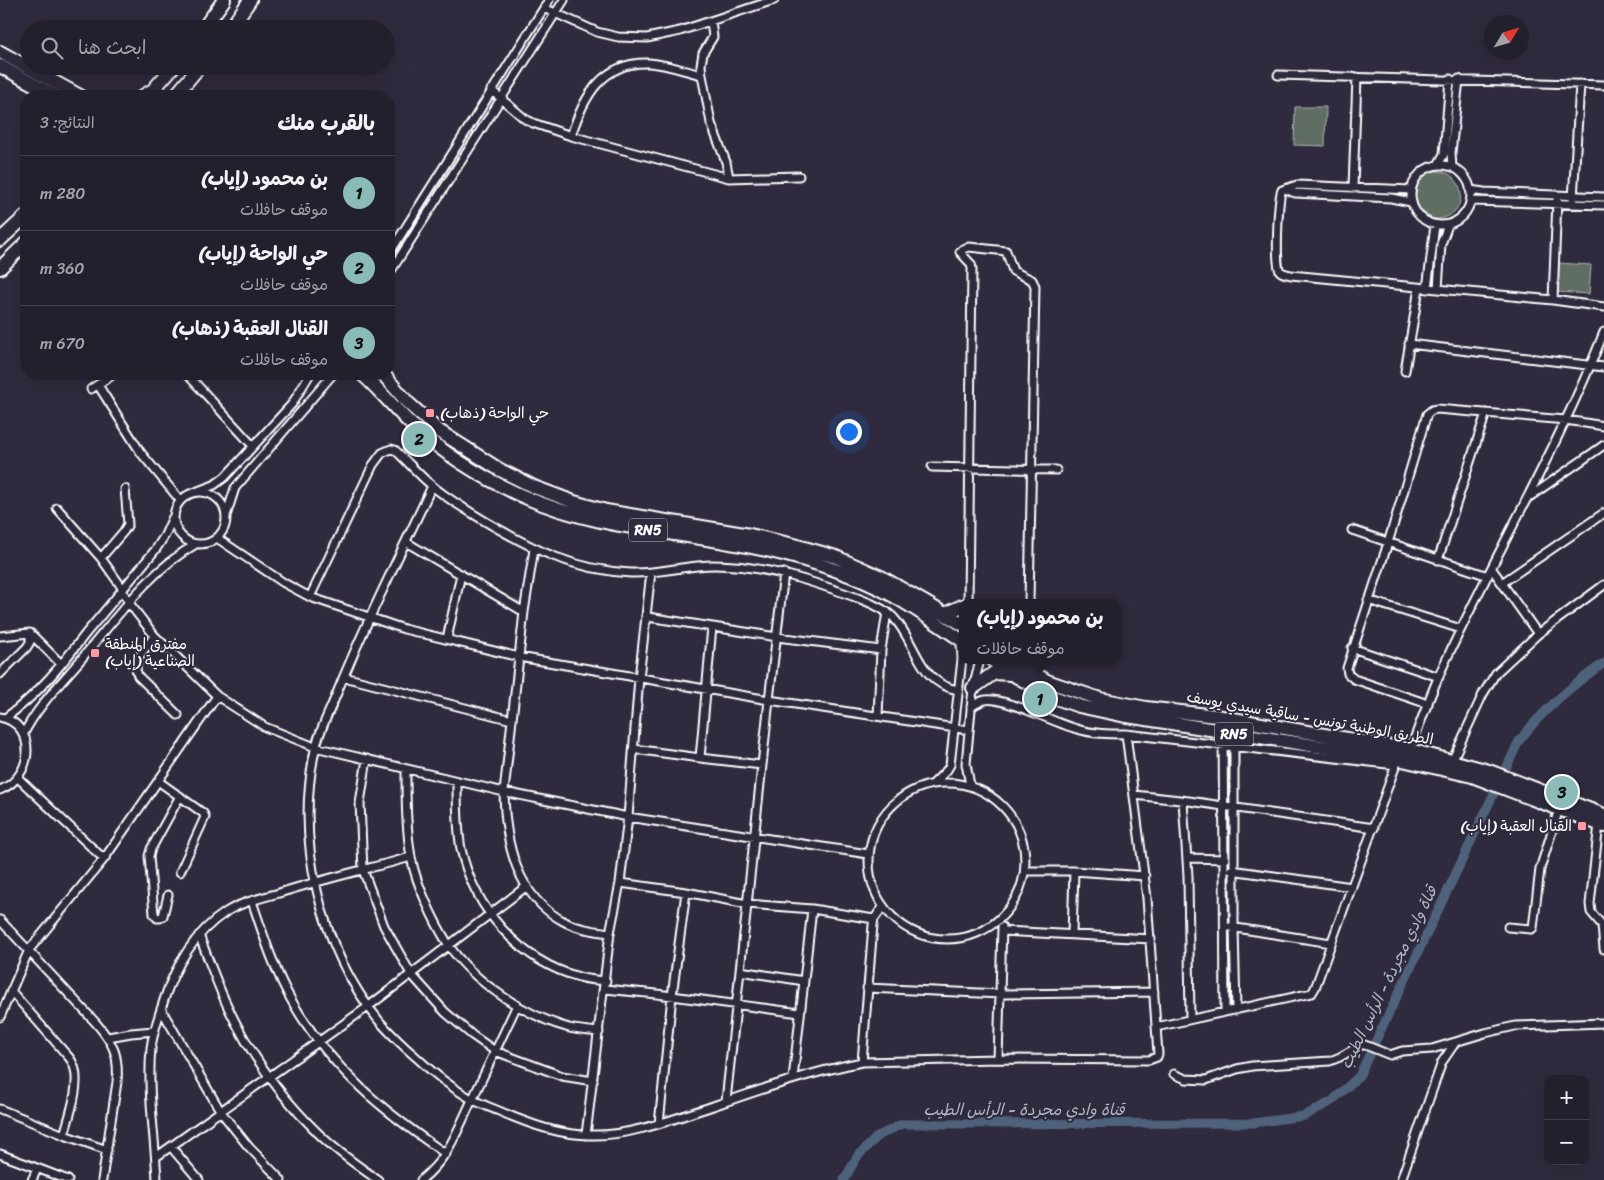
<!DOCTYPE html>
<html lang="ar">
<head>
<meta charset="utf-8">
<style>
  body { margin:0; font-family:Sriracha,"Playpen Sans Arabic",sans-serif; background:#2b2836; color:#f1f3f6; direction:rtl }
  .controls { position:absolute; right:15px; bottom:15px; display:grid; overflow:hidden; border-radius:10px; box-shadow:0 5px 20px #0002 }
  .controls button { width:45px; height:45px; display:grid; place-items:center; padding:0; border:0; border-bottom:1px solid #403e4a; background:#23202e; color:#f1f3f6; font:25px sans-serif }
  .compass { position:absolute; left:1484px; top:15px; width:45px; height:45px; border-radius:50%; background:#23202e; box-shadow:0 5px 20px #0002; rotate:52deg }
  .you { position:absolute; left:848px; top:431px; width:18px; height:18px; margin:-12px; border:4px solid #fff; border-radius:50%; background:#1a73e8; box-shadow:0 0 0 8px #1a73e833 }
  .badge { display:grid; place-items:center; width:32px; height:32px; border-radius:50%; background:#8bbbb9; color:#111; font-size:16px; font-weight:700 }
  .pin { position:absolute; translate:-50% -50%; border:2px solid #fff; box-shadow:0 1px 5px #0006 }
  .popup { position:absolute; left:959px; top:599px; width:162px; height:65px; box-sizing:border-box; display:grid; place-content:center; border-radius:10px; background:#23202e; filter:drop-shadow(0 1px 4px #0005); font-size:16px; white-space:nowrap; color:#a3a3aa }
  .popup b { font-size:19px; color:#f1f3f6 }
  .popup::after { content:''; position:absolute; left:50%; top:100%; margin-left:-10px; border:10px solid transparent; border-top-color:#23202e }
  .list { margin:0; padding:0; list-style:none }
  h2 { display:flex; justify-content:space-between; align-items:center; height:65px; margin:0; padding:0 20px; font-size:21px }
  h2 small { font-size:16px; font-weight:400; color:#a3a3aa }
  .list li { display:grid; grid-template-columns:32px 1fr auto; gap:15px; align-items:center; box-sizing:border-box; height:75px; padding:0 20px; border-top:1px solid #403e4a }
  .list b { display:block; font-size:19px; white-space:nowrap }
  .list p { margin:0; font-size:16px; white-space:nowrap; color:#a3a3aa }
  .list em { font-size:16px; font-style:normal; color:#a3a3aa }
  .icon { flex:none; width:28px; height:28px; fill:none; stroke:currentColor; stroke-width:2; stroke-linecap:round; stroke-linejoin:round }
  .map { position:relative; flex:none; width:1604px; height:1180px; overflow:hidden; direction:ltr }
  .search { position:absolute; background:#23202e; box-shadow:0 5px 20px #0002; left:20px; top:20px; width:375px; height:55px; display:flex; align-items:center; gap:12px; box-sizing:border-box; padding:0 18px; border-radius:28px; color:#a3a3aa; font-size:19px }
  .panel { position:absolute; background:#23202e; box-shadow:0 5px 20px #0002; left:20px; top:90px; width:375px; height:290px; border-radius:20px; direction:rtl }
  .map>svg:first-child { display:block }
</style>
</head>
<body>
<div class="map">
<svg width="1604" height="1180" viewBox="0 0 1604 1180">
  <rect width="100%" height="100%" fill="#2f2a3d"/>
  <filter id="ink" filterUnits="userSpaceOnUse"><feTurbulence type="fractalNoise" baseFrequency=".02" numOctaves="2"/><feDisplacementMap in="SourceGraphic" scale="10" xChannelSelector="R" yChannelSelector="G"/><feConvolveMatrix kernelMatrix="1 2 1 2 8 2 1 2 1" color-interpolation-filters="sRGB"/></filter>
  <g filter="url(#ink)">
    <path fill="#5e6d63" stroke="#aeb6b1" d="M1295,107H1326L1325,146L1294,145Z
      M1413 195a24 24 0 1 1 48 0a24 24 0 1 1-48 0Z
      M1558,263L1591,265L1589,294L1556,292Z"/>
    <g fill="none" stroke-linecap="round" stroke-linejoin="round">
      <path stroke="#50627b" stroke-width="9" d="M844,1180L857,1157L878,1136L902,1124L1253,1123L1304,1116L1332,1101L1359,1076L1519,741C1543,710 1572,685 1604,663"/>
      <defs>
        <path id="street" d="M544,8L597,32L618,37L647,38L680,31L774,0
          M711,21L713,37L703,53L701,65L702,75L711,123L726,162L729,178L799,176
          M1278,75L1604,85
          M491,90L525,119L533,123L571,136L729,178
          M571,136C583,98 602,61 649,63C667,64 684,71 702,75
          M1411 195a30 30 0 1 1 60 0a30 30 0 1 1-60 0Z
          M1438,165L1444,154L1450,79
          M1452,167L1451,153L1459,79
          M1353,188L1357,77
          M1285,189L1295,193L1391,198L1411,202
          M1411,190L1297,185L1282,190C1278,198 1275,264 1280,271C1283,274 1287,274 1291,275L1553,300L1604,307
          M1470,190L1484,192L1604,197
          M1573,199L1580,84
          M1470,201L1604,205
          M389,254L549,0
          M389,274L564,0
          M1427,289L1435,225
          M1438,289L1441,244L1448,225
          M1553,300L1557,200
          M1409,344L1604,367
          M1405,371L1419,288
          M187,374L253,446
          M98,385L141,453L180,500
          M91,389L114,374
          M932,467L1056,470
          M432,486C401,553 367,619 339,688C332,707 319,730 315,750C295,842 320,948 380,1022C391,1034 403,1046 416,1057C432,1072 449,1086 468,1097C478,1103 489,1107 499,1111C529,1124 561,1136 595,1135C635,1135 675,1118 713,1106C762,1089 811,1072 862,1062
          M198,491L214,485L225,477L292,404L310,374
          M174 518a26 26 0 1 1 52 0a26 26 0 1 1-52 0Z
          M1528,498L1604,445
          M57,508L101,558L123,589
          M226,516L235,488L333,374
          M1352,530L1488,576
          M217,538L284,583L310,597L404,629L519,657L769,700L969,730
          M406,542L524,612
          M534,549L524,612L504,792C505,842 516,897 565,922C579,929 595,931 610,933
          M101,558L124,531L128,524L125,489
          M1438,560L1486,413
          M1492,569L1538,634
          M1502,583L1604,513
          M122,590L129,603L154,635L217,696L265,727L315,747L504,792L628,817L868,854
          M310,597L373,465L382,453L391,449L395,450C407,461 418,474 430,484C446,498 465,509 483,520C532,549 573,570 631,573C659,574 686,565 714,565C765,565 815,582 863,600C873,604 885,609 893,617C917,642 918,683 958,690
          M1368,600L1461,629
          M968,603L972,269L971,264L960,252L963,249L969,247L1006,251L1013,271L1032,280L1035,286L1029,603
          M648,617L777,637L881,650
          M154,635C147,652 130,656 138,676L178,715
          M0,636L30,633L61,664
          M447,639L461,574
          M1352,648L1439,677
          M0,674L27,647L30,642V633
          M344,677L512,720
          M1428,704L1354,679L1348,674L1347,668L1388,543L1427,414L1432,410L1437,409L1566,420L1604,426
          M878,716L881,650L887,612
          M0,717C37,724 35,776 0,790
          M5,718C38,695 62,664 87,632C110,605 133,577 156,549L165,535L173,517
          M1223,732L1225,1012
          M1126,734L1396,765
          M1234,734V927L1236,1010
          M23,735C38,705 62,682 83,657C117,617 150,570 196,544
          M634,749L700,758L712,627
          M1410,750C1422,719 1433,686 1448,656C1499,547 1560,444 1604,332
          M700,758L762,765
          M367,759L360,803L363,870L384,926L411,974L445,1012L472,1035L495,1051L562,1076L593,1081
          M1452,761L1483,694L1496,673L1538,634L1604,585
          M406,769C406,798 406,828 411,857C414,873 420,889 427,904C433,918 440,931 448,944C473,982 526,1016 569,1028C578,1030 589,1031 599,1032
          M18,778L104,859
          M158,781L203,813L205,817L180,872
          M457,781C457,803 457,827 461,849C474,909 520,961 579,977C588,980 597,980 606,981
          M869 861a78 78 0 1 1 156 0a78 78 0 1 1-156 0Z
          M934,783L947,770L950,765L962,659L961,643
          M970,785L966,764L973,688L980,660
          M1134,795L1189,801L1374,828
          M1183,801L1188,876L1190,1019
          M1599,824L1590,904L1591,912L1602,925L1604,949
          M1187,858L1225,859
          M1231,870L1352,887
          M1025,871H1074L1145,876
          M620,883L686,892L747,904L812,909L874,919
          M168,895L163,916L160,918H157L154,914L149,856L151,849L180,796
          M252,901C263,934 275,973 293,1003C332,1070 383,1111 446,1154
          M883,907L874,919L873,925L862,1062L998,1059L1149,1060L1157,1057L1158,1054L1147,898L1126,734C1109,734 1093,734 1077,729C1057,724 1002,696 985,700C980,701 976,704 971,707
          M0,920L96,1023C114,1044 119,1055 117,1082L102,1180
          M1230,927L1331,943
          M1508,927L1531,929L1533,928L1540,869L1559,809
          M1003,931L1151,939
          M1072,934L1074,871
          M199,935C208,958 216,981 226,1003C248,1051 280,1096 318,1133C336,1151 358,1166 378,1180
          M740,971L804,981
          M867,988L1001,994L1154,992
          M605,989L657,994L800,1013
          M11,991L66,1054C69,1057 72,1061 73,1064C82,1082 69,1117 64,1135
          M161,1009L221,1112L248,1146L281,1180
          M0,1017L29,950L104,859L217,696
          M1156,1027L1312,993L1315,988L1398,759
          M108,1037L131,1033L154,1031
          M998,1059L1002,927
          M1174,1074L1186,1079L1206,1080L1237,1069L1252,1066L1330,1061L1340,1057L1361,1045H1365L1390,1055L1402,1051L1432,1049L1485,1033L1515,1026L1604,1023
          M793,1079L812,909
          M726,1101L769,700L784,573
          M0,1109L64,1135L107,1150
          M659,1124L672,996L686,892
          M586,1135L610,933L620,883L628,817L639,678L651,572
          M171,1147L199,1180
          M0,1154L68,1180
          M156,1157L369,1006L527,886
          M32,1180L37,1169
          M157,1180C155,1136 147,1091 151,1048C153,1031 159,1016 164,1000C175,966 195,932 226,912C242,902 261,898 279,893C323,879 367,869 411,857
          M421,1180C450,1157 458,1128 474,1096C488,1066 503,1035 517,1005
          M1401,1180L1442,1062L1455,1043"/>
        <path id="highway" d="M203,29L224,0
          M230,29L250,0
          M0,52L80,96
          M0,66L55,96
          M143,96L153,90L174,66
          M175,96L200,66
          M0,240L26,216
          M0,268L26,243
          M362,374C380,390 395,409 412,425C444,454 481,477 520,495C600,531 682,531 766,550C809,560 851,573 890,594C914,607 937,624 960,639
          M383,374L408,403L439,431L500,470L534,487L574,502L606,511L750,535L794,545L836,557L881,577L962,624
          M945,614L962,606
          M992,660L1012,674L1053,697L1079,706L1121,715L1398,759L1472,776L1604,826
          M1011,660L1047,681L1100,699L1146,708L1216,716L1410,750L1489,771L1604,815
          M973,688L994,673L1010,674"/>
      </defs>
      <use href="#street" stroke="#fff" stroke-width="11"/>
      <use href="#highway" stroke="#fff" stroke-width="16"/>
      <use href="#street" stroke="#2f2a3d" stroke-width="7"/>
      <use href="#highway" stroke="#2f2a3d" stroke-width="12"/>
    </g>
  </g>
  <g fill="#ff9aa2" stroke="#2f2a3d" stroke-width="2">
    <rect x="425" y="408" width="10" height="10" rx="2.5"/>
    <rect x="90" y="648" width="10" height="10" rx="2.5"/>
    <rect x="1577" y="821" width="10" height="10" rx="2.5"/>
  </g>
  <g text-anchor="middle" stroke-width="4" stroke-linejoin="round" paint-order="stroke">
    <g fill="#2f2a3d" stroke="#c1bfc5" stroke-width="1">
      <rect x="629" y="518.5" width="38" height="23" rx="4"/>
      <rect x="1215" y="722.5" width="38" height="23" rx="4"/>
    </g>
    <g font-size="14" font-weight="bold" fill="#fff">
      <text x="648" y="535">RN5</text>
      <text x="1234" y="739">RN5</text>
    </g>
    <g font-size="15" fill="#fff" stroke="#2f2a3d" text-anchor="start">
      <text x="440" y="418">حي الواحة (ذهاب)</text>
      <text x="105" y="649">مفترق المنطقة<tspan x="105" dy="17">الصناعية (إياب)</tspan></text>
      <text x="1572" y="831" text-anchor="end">القنال العقبة (إياب)</text>
    </g>
    <g font-size="15" fill="#fff" stroke="#2f2a3d">
      <text transform="translate(1310 718) rotate(10)" y="5">الطريق الوطنية تونس - ساقية سيدي يوسف</text>
    </g>
    <g font-size="16" font-style="italic" fill="#b0b8c4" stroke="#2f2a3d">
      <text transform="translate(1388 977) rotate(-64)" y="6">قناة وادي مجردة - الرأس الطيب</text>
      <text x="1024" y="1115">قناة وادي مجردة - الرأس الطيب</text>
    </g>
  </g>
</svg>
<div class="controls">
<button>+</button>
<button>−</button>
</div>
<svg class="compass" viewBox="-18 -18 36 36"><path d="M0-13l5 13h-10z" fill="#e53935"/><path d="M0 13l5-13h-10z" fill="#a3a3aa"/></svg>
<div class="you"></div>
<div class="pin badge" style="left:1040px;top:699px">1</div>
<div class="popup"><b>بن محمود (إياب)</b>موقف حافلات</div>
<div class="pin badge" style="left:419px;top:439px">2</div>
<div class="pin badge" style="left:1562px;top:792px">3</div>
<div class="search"><svg class="icon" aria-label="search" viewBox="0 0 24 24"><circle cx="10" cy="10" r="6"/><path d="M15 15l6 6"/></svg>ابحث هنا</div>
<section class="panel">
<h2>بالقرب منك<small>النتائج: 3</small></h2>
<ul class="list">
<li><span class="badge">1</span><div><b>بن محمود (إياب)</b><p>موقف حافلات</p></div><em>280 m</em></li>
<li><span class="badge">2</span><div><b>حي الواحة (إياب)</b><p>موقف حافلات</p></div><em>360 m</em></li>
<li><span class="badge">3</span><div><b>القنال العقبة (ذهاب)</b><p>موقف حافلات</p></div><em>670 m</em></li>
</ul>
</section>
</div>
</body>
</html>
